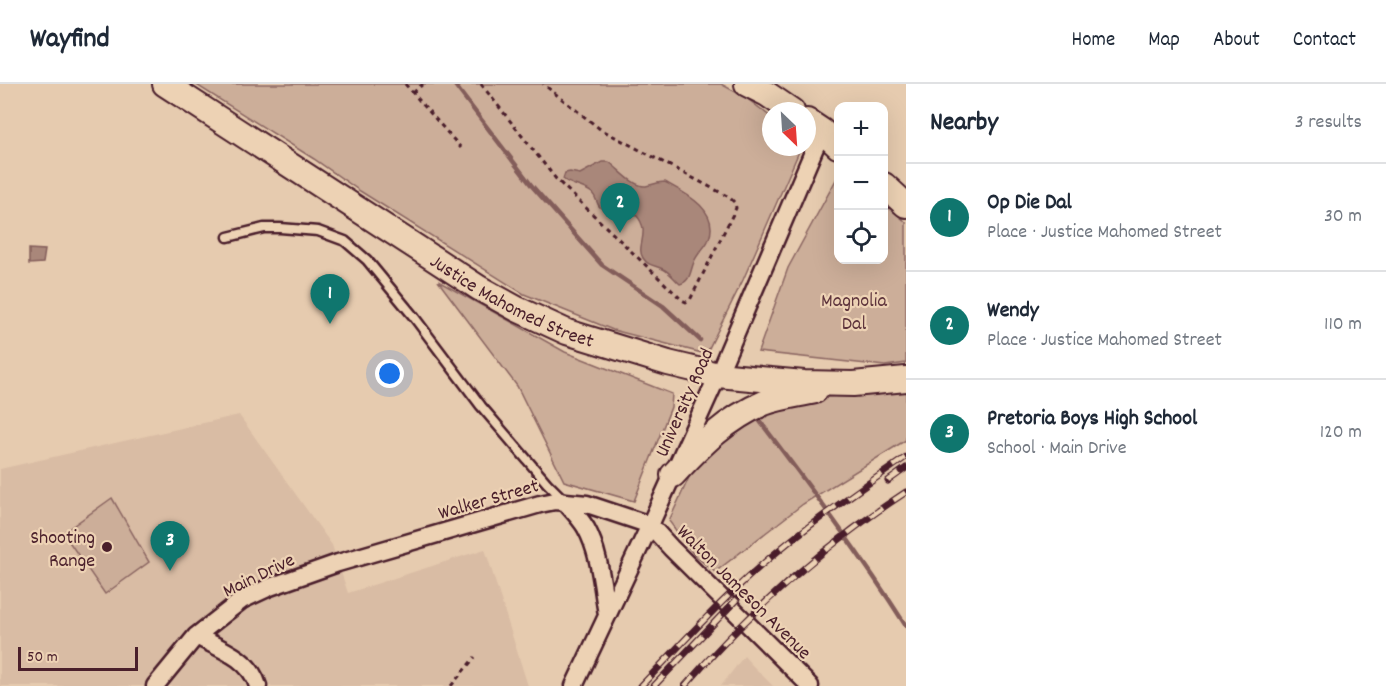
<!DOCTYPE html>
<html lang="en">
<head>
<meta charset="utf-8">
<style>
  body { margin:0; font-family:Dekko,sans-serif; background:#f6f6f7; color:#1f2937 }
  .controls { position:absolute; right:18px; top:18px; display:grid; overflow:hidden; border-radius:12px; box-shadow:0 6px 24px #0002 }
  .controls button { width:54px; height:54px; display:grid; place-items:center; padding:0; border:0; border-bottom:2px solid #e0e1e3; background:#fff; color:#1f2937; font:30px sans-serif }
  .compass { position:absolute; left:762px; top:18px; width:54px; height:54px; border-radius:50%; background:#fff; box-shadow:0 6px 24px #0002; rotate:155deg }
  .scale { position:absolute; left:18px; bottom:15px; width:120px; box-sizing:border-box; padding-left:6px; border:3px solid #4a1f2b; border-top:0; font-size:16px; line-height:21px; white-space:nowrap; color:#4a1f2b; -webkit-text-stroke:4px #edd2b4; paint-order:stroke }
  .you { position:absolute; left:390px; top:290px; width:21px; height:21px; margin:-15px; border:4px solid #fff; border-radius:50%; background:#1a73e8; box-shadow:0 0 0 9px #1a73e833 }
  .badge { display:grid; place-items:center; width:39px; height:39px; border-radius:50%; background:#0f766e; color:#fff; font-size:20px; font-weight:700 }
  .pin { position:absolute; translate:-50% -50px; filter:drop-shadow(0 2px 3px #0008) }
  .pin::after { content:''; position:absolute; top:32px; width:21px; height:18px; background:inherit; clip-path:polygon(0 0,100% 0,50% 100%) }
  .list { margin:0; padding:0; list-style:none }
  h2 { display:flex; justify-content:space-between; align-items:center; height:78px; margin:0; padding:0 24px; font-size:26px }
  h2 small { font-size:20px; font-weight:400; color:#747a83 }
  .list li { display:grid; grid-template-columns:39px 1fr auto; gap:18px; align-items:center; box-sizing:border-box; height:108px; padding:0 24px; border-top:2px solid #e0e1e3 }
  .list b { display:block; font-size:22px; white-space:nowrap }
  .list p { margin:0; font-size:20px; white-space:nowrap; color:#747a83 }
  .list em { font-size:20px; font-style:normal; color:#747a83 }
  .icon { flex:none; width:33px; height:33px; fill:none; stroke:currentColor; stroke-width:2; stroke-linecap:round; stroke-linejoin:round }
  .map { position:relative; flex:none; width:906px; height:602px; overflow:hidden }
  header { display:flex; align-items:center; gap:36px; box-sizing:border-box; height:84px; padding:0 30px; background:#fff; border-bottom:2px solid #e0e1e3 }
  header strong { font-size:28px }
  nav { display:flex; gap:33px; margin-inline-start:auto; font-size:21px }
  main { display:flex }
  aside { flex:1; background:#fff }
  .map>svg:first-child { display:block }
</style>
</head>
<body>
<header>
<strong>Wayfind</strong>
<nav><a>Home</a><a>Map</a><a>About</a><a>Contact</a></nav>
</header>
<main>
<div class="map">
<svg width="906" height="602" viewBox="0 0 906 602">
  <rect width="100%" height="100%" fill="#e6cbaf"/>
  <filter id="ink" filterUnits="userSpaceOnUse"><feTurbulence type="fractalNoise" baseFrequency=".0167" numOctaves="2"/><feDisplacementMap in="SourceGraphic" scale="12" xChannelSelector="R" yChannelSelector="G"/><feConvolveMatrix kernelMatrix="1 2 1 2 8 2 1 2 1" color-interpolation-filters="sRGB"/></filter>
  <g filter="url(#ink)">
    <path fill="#d9bca4" d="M239,331L332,461L348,509L485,465L528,602H0V385Z
      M744,572L751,580L773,602H721Z"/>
    <path fill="#ccae99" stroke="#8b6662" stroke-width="1.5" d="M195,0H721L745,13L771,33V63H801L743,196L706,270L613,246L524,210L360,107L314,75Z
      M838,92V176H884V120L906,138V279L885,282L758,268L788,184Z
      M438,197L565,268L672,310L671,323L634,417L564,397L517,302Z
      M906,305V356L803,420L715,488L694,471L669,437L697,376L728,344L785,317Z
      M112,414L149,478L105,510L63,449Z"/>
    <path fill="#a9877a" stroke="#835d5a" stroke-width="1.5" d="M602,78H609C619,85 633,103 646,102C652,101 658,98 665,98C685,109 720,126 709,155C706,163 698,168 694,178C690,187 691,197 680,200C674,195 670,188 663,185C655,181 648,182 643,174C635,162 652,148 636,131C628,122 616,129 605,126C596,124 598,115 592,109C584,102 571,102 563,95L565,89L570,88L580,90Z
      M29,165L45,166L43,179L29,180Z"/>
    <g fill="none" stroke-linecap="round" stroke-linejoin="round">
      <path stroke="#835d5a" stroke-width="4.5" d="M454,0L532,102L602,181L663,222L700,256
        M759,336C810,403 861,471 906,542"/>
      <defs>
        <path id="service" d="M228,153L264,144H280L318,147L345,157L367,176L414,233L481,322L547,399L563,415"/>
        <path id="minor" d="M565,418C572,426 580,434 586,444C600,469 602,502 607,530
          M196,552C219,564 250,574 258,602
          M155,602L196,552L242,516L270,503L338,479L540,420L555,417L587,420L650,441L671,464L810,602
          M574,602L650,441L718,291L822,47"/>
        <g id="secondary">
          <path id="s1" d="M165,0L479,204L517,225L567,248L668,279L718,291L804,299L853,300L906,295"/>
          <path d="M747,0L767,10L792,27"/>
          <path d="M807,37L822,47L838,62"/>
          <path d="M884,101L906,121"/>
          <path d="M673,391C700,362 726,335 764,319C780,313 798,311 815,307"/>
        </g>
      </defs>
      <use href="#service" stroke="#4a1f2b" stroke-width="13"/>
      <use href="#minor" stroke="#4a1f2b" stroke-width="21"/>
      <use href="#secondary" stroke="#4a1f2b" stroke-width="28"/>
      <path stroke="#4a1f2b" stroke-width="3" stroke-dasharray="4.5 4.5" stroke-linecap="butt" d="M405,0L461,64
        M481,0L556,95L682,216L686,218L690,216L736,124L735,119L729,113L600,45L543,0
        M413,9L423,0
        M451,602L475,573"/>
      <use href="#service" stroke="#edd2b4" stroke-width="8"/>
      <use href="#minor" stroke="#edd2b4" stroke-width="16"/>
      <use href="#secondary" stroke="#edd2b4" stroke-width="24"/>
      <defs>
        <path id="rail" d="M888,397L906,384
          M641,602C687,554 732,504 784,462C823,430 865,402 906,373
          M654,602L737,515
          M685,602C748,529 825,461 906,408"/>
      </defs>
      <use href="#rail" stroke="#4a1f2b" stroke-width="7"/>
      <use href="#rail" stroke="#edd2b4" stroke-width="4.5" stroke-dasharray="14" stroke-linecap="butt"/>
    </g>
  </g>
  <circle fill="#4a1f2b" stroke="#edd2b4" stroke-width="2" cx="107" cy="463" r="6"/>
  <g text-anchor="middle" stroke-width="4.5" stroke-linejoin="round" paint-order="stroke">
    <g font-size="20" fill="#4a1f2b" stroke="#edd2b4">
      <text dy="7" stroke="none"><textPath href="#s1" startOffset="410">Justice Mahomed Street</textPath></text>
      <text transform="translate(683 318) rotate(-66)" y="7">University Road</text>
      <text transform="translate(488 414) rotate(-16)" y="7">Walker Street</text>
      <text transform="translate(258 490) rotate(-26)" y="7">Main Drive</text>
      <text transform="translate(745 507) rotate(45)" y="7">Walton Jameson Avenue</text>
    </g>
    <g font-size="20" fill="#5e343c" stroke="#edd2b4">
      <text x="854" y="222">Magnolia<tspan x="854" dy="23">Dal</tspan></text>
    </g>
    <g font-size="20" fill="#4a1f2b" stroke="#edd2b4" text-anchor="end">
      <text x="95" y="459">Shooting<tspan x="95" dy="23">Range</tspan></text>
    </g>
  </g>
</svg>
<div class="controls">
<button>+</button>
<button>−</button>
<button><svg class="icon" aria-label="locate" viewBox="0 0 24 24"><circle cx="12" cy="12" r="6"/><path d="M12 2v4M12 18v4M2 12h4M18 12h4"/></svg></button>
</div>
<svg class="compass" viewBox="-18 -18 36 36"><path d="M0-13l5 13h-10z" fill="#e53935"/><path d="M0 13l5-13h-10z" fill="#747a83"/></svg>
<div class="scale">50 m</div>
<div class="you"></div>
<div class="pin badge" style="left:330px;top:240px">1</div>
<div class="pin badge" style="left:620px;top:149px">2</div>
<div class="pin badge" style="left:170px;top:487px">3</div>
</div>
<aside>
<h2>Nearby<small>3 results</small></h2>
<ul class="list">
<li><span class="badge">1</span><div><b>Op Die Dal</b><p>Place · Justice Mahomed Street</p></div><em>30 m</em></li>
<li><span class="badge">2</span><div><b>Wendy</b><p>Place · Justice Mahomed Street</p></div><em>110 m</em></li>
<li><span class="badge">3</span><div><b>Pretoria Boys High School</b><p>School · Main Drive</p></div><em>120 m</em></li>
</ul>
</aside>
</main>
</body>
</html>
